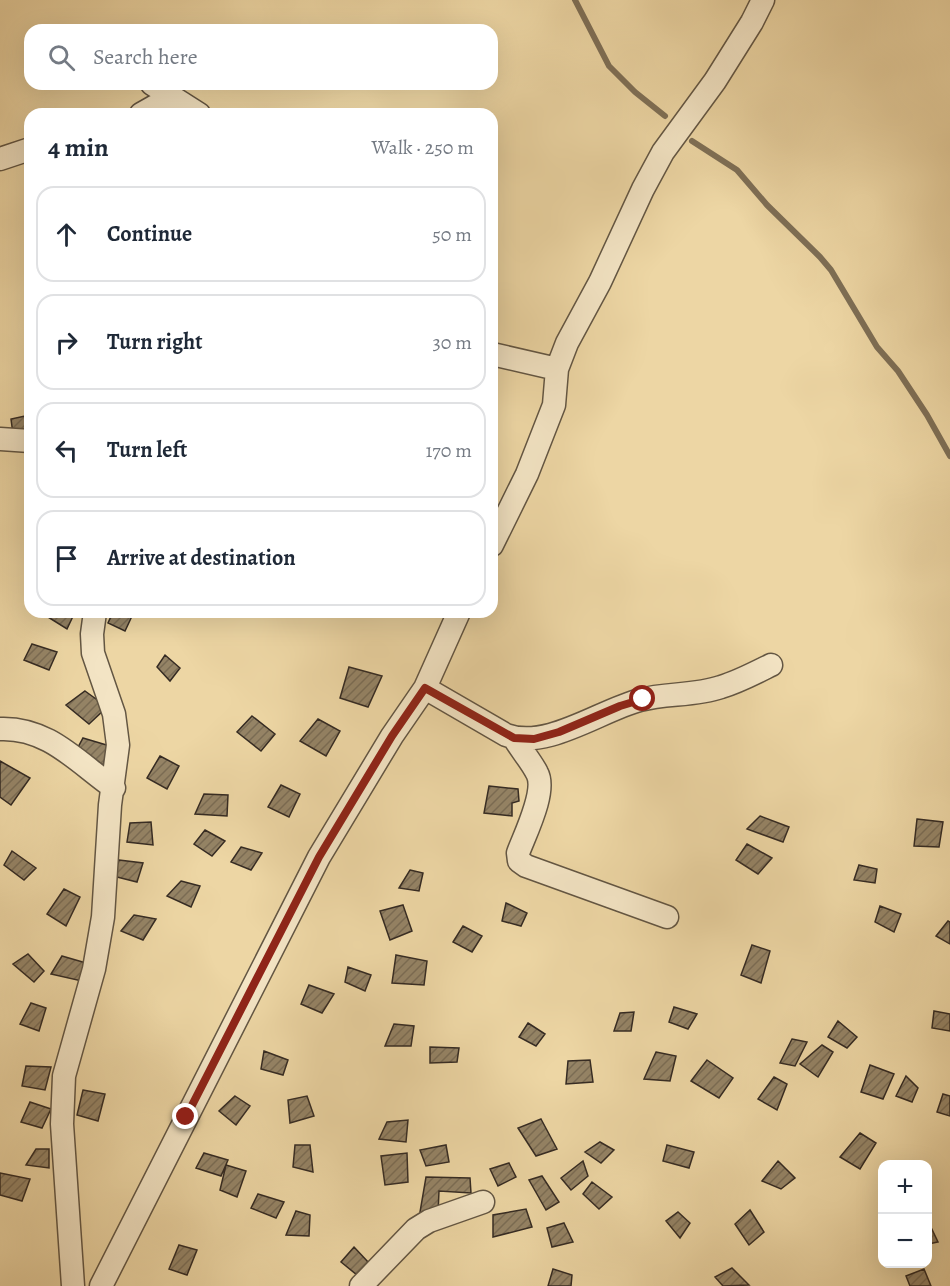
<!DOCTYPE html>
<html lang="en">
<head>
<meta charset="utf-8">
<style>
  body { margin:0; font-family:Alegreya,serif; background:#f2f2f3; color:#1f2937 }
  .controls { position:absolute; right:18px; bottom:18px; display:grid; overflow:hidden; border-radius:12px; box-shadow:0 6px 24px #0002 }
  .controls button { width:54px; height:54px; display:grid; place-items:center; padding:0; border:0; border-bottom:2px solid #e0e1e3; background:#fff; color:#1f2937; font:30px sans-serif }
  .stop { position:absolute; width:18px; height:18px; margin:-14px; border:4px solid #8f2418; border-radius:50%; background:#fff }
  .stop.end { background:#8f2418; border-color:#fff; box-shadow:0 2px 6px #0008 }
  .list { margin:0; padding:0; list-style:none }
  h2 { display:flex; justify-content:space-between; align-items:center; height:78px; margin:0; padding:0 24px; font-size:26px }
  h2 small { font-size:20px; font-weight:400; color:#747a83 }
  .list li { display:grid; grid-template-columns:39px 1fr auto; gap:18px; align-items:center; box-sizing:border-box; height:96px; margin:0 12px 12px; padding:0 12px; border:2px solid #e0e1e3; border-radius:18px }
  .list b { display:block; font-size:22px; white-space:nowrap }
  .list em { font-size:20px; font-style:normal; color:#747a83 }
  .icon { flex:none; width:33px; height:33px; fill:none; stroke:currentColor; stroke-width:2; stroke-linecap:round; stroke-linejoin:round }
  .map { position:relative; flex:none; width:950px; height:1286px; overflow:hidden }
  .search { position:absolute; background:#fff; box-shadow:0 6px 24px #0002; left:24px; top:24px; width:474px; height:66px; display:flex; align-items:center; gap:15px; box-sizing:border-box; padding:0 21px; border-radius:18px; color:#747a83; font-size:22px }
  .panel { position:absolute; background:#fff; box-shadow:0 6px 24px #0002; left:24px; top:108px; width:474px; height:510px; border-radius:18px }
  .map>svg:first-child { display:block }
</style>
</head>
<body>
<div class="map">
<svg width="950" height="1286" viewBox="0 0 950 1286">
  <defs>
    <pattern id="building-hatch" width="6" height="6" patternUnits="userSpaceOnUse" patternTransform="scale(1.5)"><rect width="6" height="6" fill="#958466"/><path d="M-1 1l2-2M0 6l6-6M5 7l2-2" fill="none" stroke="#7a6c54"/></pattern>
  </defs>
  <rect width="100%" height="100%" fill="#edd6a4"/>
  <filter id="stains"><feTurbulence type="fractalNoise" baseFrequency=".00333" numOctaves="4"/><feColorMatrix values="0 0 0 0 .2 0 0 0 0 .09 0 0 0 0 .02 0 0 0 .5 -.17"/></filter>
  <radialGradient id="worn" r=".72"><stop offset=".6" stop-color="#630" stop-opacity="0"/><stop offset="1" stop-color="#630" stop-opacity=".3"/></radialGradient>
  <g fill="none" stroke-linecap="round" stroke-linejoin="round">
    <path stroke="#7e6f56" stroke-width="6" d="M575,0L609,66L635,92L665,116
      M692,141L737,170L767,205L820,257L831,270L877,347L898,371L927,415L950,456"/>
  </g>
  <path fill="url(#building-hatch)" stroke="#352b23" stroke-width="1.5" d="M30,415V435L13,434L11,419Z
    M53,612H75L67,629L48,617Z
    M113,612L133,614L125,631L108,623Z
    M32,644L57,652L49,670L24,660Z
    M165,655L180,668L170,681L157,667Z
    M349,667L382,676L368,707L340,698Z
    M85,691L107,707L89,724L66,705Z
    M252,716L275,734L261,751L237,732Z
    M318,719L340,731L326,756L300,741Z
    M83,738L110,746L103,765L75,753Z
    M160,756L179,766L167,789L147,778Z
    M0,761L30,778L11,805L0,797Z
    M281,785L300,794L289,817L268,807Z
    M489,786L518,789L519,801L512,803V816L484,813Z
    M204,794L228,795L227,816L195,814Z
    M760,816L789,827L783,842L747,829Z
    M917,819L943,822L939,847L914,846Z
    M151,822L153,845L127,842L130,823Z
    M205,830L225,841L212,856L194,844Z
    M747,844L772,858L758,874L736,860Z
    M241,847L262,853L251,870L231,862Z
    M12,851L36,868L24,880L4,865Z
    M119,860L143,863L137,882L113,876Z
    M859,865L877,869L875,883L854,880Z
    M410,870L423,873L419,891L399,888Z
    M181,881L200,886L191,907L167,896Z
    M64,889L80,897L66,926L47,914Z
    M506,903L527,913L521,926L502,921Z
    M403,905L412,931L390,940L380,911Z
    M880,906L901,914L894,932L875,922Z
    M134,915L156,919L143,940L121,931Z
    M948,921L950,922V944L936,936Z
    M463,926L482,936L472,952L453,942Z
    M752,945L770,951L761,983L741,975Z
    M28,954L44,971L34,982L13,964Z
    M396,955L427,961L424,985L392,983Z
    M62,956L93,965L86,982L51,974Z
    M348,967L371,975L365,991L345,982Z
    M309,985L334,994L322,1013L301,1004Z
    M31,1003L46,1008L39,1031L20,1024Z
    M674,1007L697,1014L688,1029L669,1022Z
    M934,1011L950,1014V1031L932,1028Z
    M634,1012L631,1031H614L620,1013Z
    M838,1021L857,1037L847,1048L828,1037Z
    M528,1023L545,1034L536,1046L519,1037Z
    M394,1024L414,1026L411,1046H385Z
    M792,1039L807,1042L795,1066L780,1063Z
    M822,1045L833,1052L818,1077L800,1064Z
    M430,1047L459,1048L457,1062L430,1063Z
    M264,1051L288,1060L283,1075L261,1069Z
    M656,1052L676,1056L670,1081L644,1079Z
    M590,1060L593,1082L566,1084L568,1061Z
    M707,1060L733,1078L719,1098L691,1081Z
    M870,1065L894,1074L883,1099L861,1092Z
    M26,1066L51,1067L45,1090L22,1086Z
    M906,1076L918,1088L912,1102L896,1096Z
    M774,1077L787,1084L777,1110L758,1099Z
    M83,1090L105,1094L98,1121L77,1115Z
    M943,1094L950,1096V1116L937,1112Z
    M235,1096L250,1106L236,1125L219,1111Z
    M307,1096L314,1116L290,1123L288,1100Z
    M30,1102L51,1109L42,1128L21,1122Z
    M541,1119L557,1149L536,1156L518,1128Z
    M408,1120L406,1142L379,1139L387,1122Z
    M860,1133L876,1143L860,1169L840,1157Z
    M600,1142L614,1150L601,1163L585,1152Z
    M295,1145H310L313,1172L293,1167Z
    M446,1145L449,1162L426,1166L420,1150Z
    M667,1145L694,1152L689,1168L663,1161Z
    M36,1149H49V1168L26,1165Z
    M204,1153L228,1160L221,1176L196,1168Z
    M407,1153L408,1182L385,1185L381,1156Z
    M583,1161L588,1176L571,1190L561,1178Z
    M778,1161L795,1178L781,1189L762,1181Z
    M509,1163L516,1177L498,1186L490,1169Z
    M226,1165L246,1171L237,1197L220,1190Z
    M0,1173L30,1179L22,1201L0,1195Z
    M542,1176L559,1202L546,1210L529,1180Z
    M426,1177L470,1178L471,1193L439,1191L438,1214L420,1212Z
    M592,1182L612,1197L599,1209L583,1194Z
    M258,1194L284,1202L276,1218L251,1208Z
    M526,1209L532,1227L493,1237V1215Z
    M750,1210L764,1232L749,1245L735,1224Z
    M296,1211L310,1215L309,1236L286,1235Z
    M678,1212L690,1223L680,1238L666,1221Z
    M928,1221L938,1242L928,1244Z
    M564,1223L573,1242L552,1247L547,1228Z
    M179,1245L197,1250L187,1275L169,1269Z
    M354,1247L369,1263L357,1275L341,1262Z
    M732,1268L749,1285L723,1286L715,1277Z
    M553,1269L572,1275L571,1286H548Z
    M924,1269L931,1286H910L906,1276Z"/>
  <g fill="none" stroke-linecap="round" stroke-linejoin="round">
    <defs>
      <path id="street" d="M152,84L199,114
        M141,114L171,97
        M0,159L30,149
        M492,354L557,369
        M0,439L30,441
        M492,545L527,474L554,405L557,369L567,343L600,282L643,189L663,152L715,81L752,22L763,0
        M425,688L506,735C547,750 599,711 640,700C666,693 695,696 721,687C738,682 755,673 771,665
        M0,729C48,727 77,762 114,788
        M514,738C521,750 531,761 537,773C547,791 525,834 518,853L519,861L526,866L667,917
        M73,1286L62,1124L64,1076L94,969L103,917L110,805L118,745L114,714L93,653L92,634L95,612
        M101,1286L319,857L392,736L425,688L459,612
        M361,1286L416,1229L429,1221L483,1202"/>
    </defs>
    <use href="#street" stroke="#635643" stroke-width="25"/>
    <use href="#street" stroke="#f3e4c4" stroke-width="22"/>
  </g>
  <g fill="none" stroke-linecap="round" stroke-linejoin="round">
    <path stroke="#8f2418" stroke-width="8" d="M186,1117L319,857L392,736L425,688L514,738L534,739L559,732L620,706L643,699"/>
  </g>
  <rect width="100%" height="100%" filter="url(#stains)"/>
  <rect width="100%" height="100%" fill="url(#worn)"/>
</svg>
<div class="controls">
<button>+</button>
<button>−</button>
</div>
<div class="stop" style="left:643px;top:699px"></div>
<div class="stop end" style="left:186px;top:1117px"></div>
<div class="search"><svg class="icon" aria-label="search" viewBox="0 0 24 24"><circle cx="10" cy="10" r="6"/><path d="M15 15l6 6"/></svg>Search here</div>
<section class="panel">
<h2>4 min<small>Walk · 250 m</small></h2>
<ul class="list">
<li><svg class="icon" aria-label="ahead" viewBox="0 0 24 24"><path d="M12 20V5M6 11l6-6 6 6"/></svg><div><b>Continue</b></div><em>50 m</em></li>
<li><svg class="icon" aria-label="right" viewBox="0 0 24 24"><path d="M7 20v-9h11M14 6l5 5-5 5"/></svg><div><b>Turn right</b></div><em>30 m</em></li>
<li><svg class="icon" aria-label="left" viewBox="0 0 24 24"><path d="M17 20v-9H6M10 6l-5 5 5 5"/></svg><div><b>Turn left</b></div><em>170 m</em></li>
<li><svg class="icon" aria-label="arrive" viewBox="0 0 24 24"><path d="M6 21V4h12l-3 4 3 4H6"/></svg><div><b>Arrive at destination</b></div></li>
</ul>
</section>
</div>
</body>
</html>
